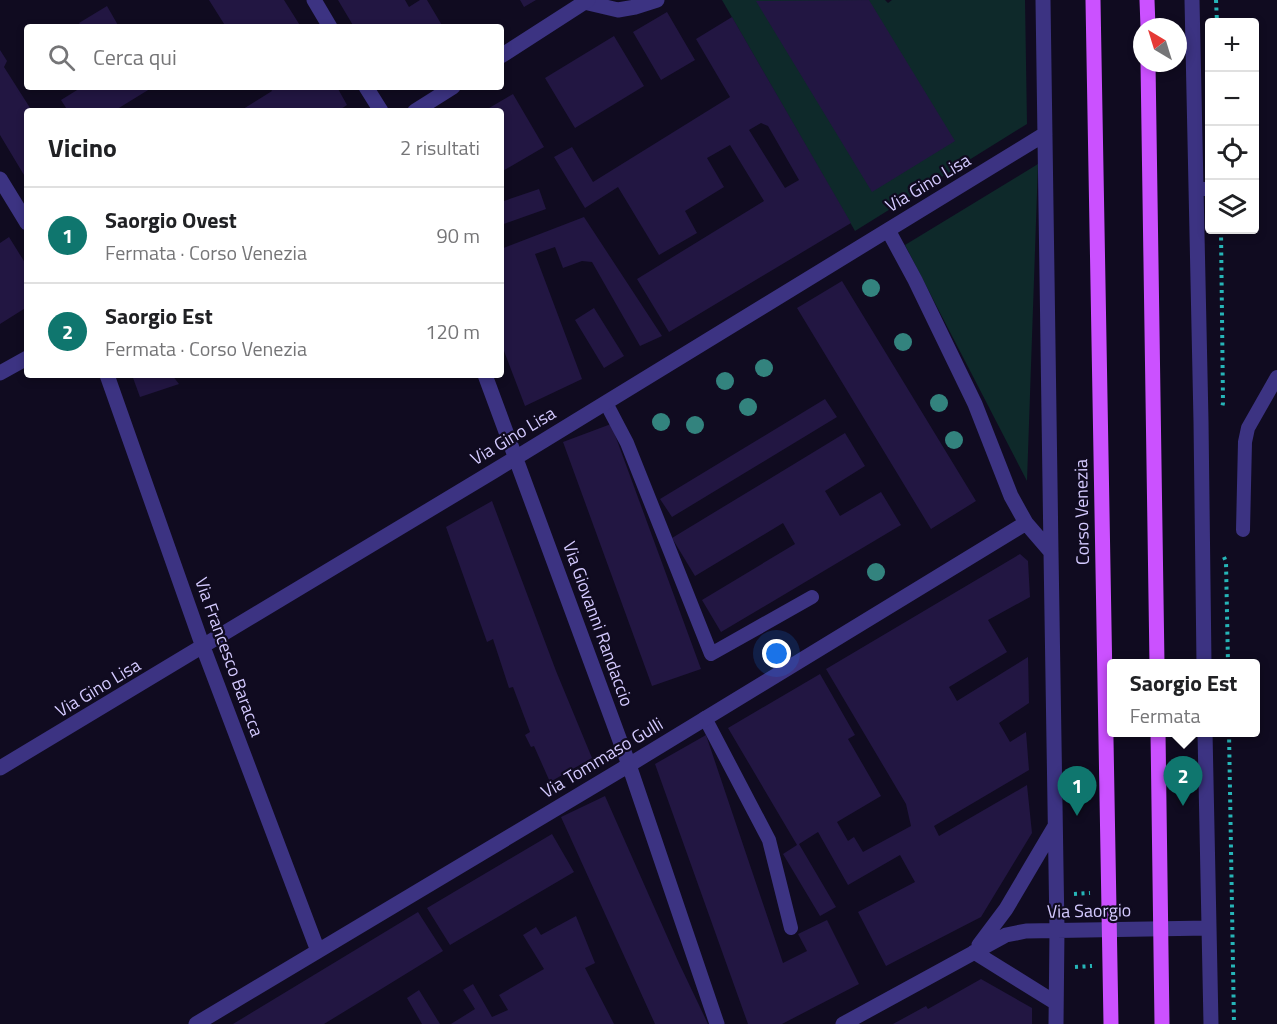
<!DOCTYPE html>
<html lang="it">
<head>
<meta charset="utf-8">
<style>
  body { margin:0; font-family:"Titillium Web",sans-serif; background:#f2f2f2; color:#202124 }
  .controls { position:absolute; right:18px; top:18px; display:grid; overflow:hidden; border-radius:6px; box-shadow:0 3px 9px #0003 }
  .controls button { width:54px; height:54px; display:grid; place-items:center; padding:0; border:0; border-bottom:2px solid #e0e0e0; background:#fff; color:#202124; font:30px sans-serif }
  .compass { position:absolute; left:1133px; top:18px; width:54px; height:54px; border-radius:50%; background:#fff; box-shadow:0 3px 9px #0003; rotate:322deg }
  .you { position:absolute; left:777px; top:654px; width:21px; height:21px; margin:-15px; border:4px solid #fff; border-radius:50%; background:#1a73e8; box-shadow:0 0 0 9px #1a73e833 }
  .badge { display:grid; place-items:center; width:39px; height:39px; border-radius:50%; background:#0f766e; color:#fff; font-size:20px; font-weight:700 }
  .pin { position:absolute; translate:-50% -50px; filter:drop-shadow(0 2px 3px #0008) }
  .pin::after { content:''; position:absolute; top:32px; width:21px; height:18px; background:inherit; clip-path:polygon(0 0,100% 0,50% 100%) }
  .popup { position:absolute; left:1107px; top:659px; width:153px; height:78px; box-sizing:border-box; display:grid; place-content:center; border-radius:6px; background:#fff; filter:drop-shadow(0 2px 4px #0005); font-size:20px; white-space:nowrap; color:#757577 }
  .popup b { font-size:22px; color:#202124 }
  .popup::after { content:''; position:absolute; left:50%; top:100%; margin-left:-12px; border:12px solid transparent; border-top-color:#fff }
  .list { margin:0; padding:0; list-style:none }
  h2 { display:flex; justify-content:space-between; align-items:center; height:78px; margin:0; padding:0 24px; font-size:26px }
  h2 small { font-size:20px; font-weight:400; color:#757577 }
  .list li { display:grid; grid-template-columns:39px 1fr auto; gap:18px; align-items:center; box-sizing:border-box; height:96px; padding:0 24px; border-top:2px solid #e0e0e0 }
  .list b { display:block; font-size:22px; white-space:nowrap }
  .list p { margin:0; font-size:20px; white-space:nowrap; color:#757577 }
  .list em { font-size:20px; font-style:normal; color:#757577 }
  .icon { flex:none; width:33px; height:33px; fill:none; stroke:currentColor; stroke-width:2; stroke-linecap:round; stroke-linejoin:round }
  .map { position:relative; flex:none; width:1277px; height:1024px; overflow:hidden }
  .search { position:absolute; background:#fff; box-shadow:0 3px 9px #0003; left:24px; top:24px; width:480px; height:66px; display:flex; align-items:center; gap:15px; box-sizing:border-box; padding:0 21px; border-radius:6px; color:#757577; font-size:22px }
  .panel { position:absolute; background:#fff; box-shadow:0 3px 9px #0003; left:24px; top:108px; width:480px; height:270px; border-radius:6px }
  .map>svg:first-child { display:block }
</style>
</head>
<body>
<div class="map">
<svg width="1277" height="1024" viewBox="0 0 1277 1024">
  <rect width="100%" height="100%" fill="#100b20"/>
  <path fill="#0e292a" d="M722,0H885L888,3L892,0H1025L1027,124L855,231Z
    M1038,164L1027,481L905,245Z"/>
  <path fill="#221642" fill-rule="evenodd" d="M209,0H284L301,27H226Z
    M338,0H405L409,7L420,0H427L443,27H354Z
    M520,0H536L524,7Z
    M869,0L955,141L872,192L756,1Z
    M107,6L119,27H82L79,23Z
    M667,12L695,60L661,80L633,32Z
    M732,17L851,223L669,332L637,279L764,201L730,145L707,158L724,187L685,211L697,233L659,255L618,187L585,208L554,157L572,147L593,182L730,97L696,39ZM761,123L768,126L799,180L785,188L749,130Z
    M614,36L644,86L575,128L545,78Z
    M0,50L7,61L4,67L32,111H27V180L0,135Z
    M82,87H153L114,111H68L61,100Z
    M270,87H337L347,105L338,111H240L272,91Z
    M513,94L544,147L501,172V111H484Z
    M539,189L546,209L501,225V202Z
    M584,217L662,336L640,346L592,262L582,261L563,268L555,247L535,254L582,379L525,406L501,343V249Z
    M9,237L27,266V307L0,324V243Z
    M842,281L976,501L931,529L797,308Z
    M594,308L624,356L604,368L575,320Z
    M132,375H172L179,384L140,397Z
    M825,399L837,417L672,517L660,499Z
    M611,424L701,669L652,686L563,442Z
    M845,433L865,466L825,491L840,516L881,492L901,525L721,632L702,600L795,544L783,523L695,576L672,538Z
    M492,501L556,671L592,758L550,782L534,746L531,747L525,735L530,732L513,687L509,688L493,639L487,642L446,527Z
    M1020,554L1028,561L1030,597L988,620L1007,652L949,687L957,701L1028,657L1029,703L999,723L1010,742L1026,732L1029,770L934,826L939,836L1027,785L1032,833L981,917L886,966L858,912L915,882L900,855L848,885L818,832L799,844L836,907L820,916L783,854L797,845L728,728L820,674L855,735L848,739L881,796L837,822L848,841L854,837L863,852L911,826L906,804L826,669Z
    M706,735L783,963L807,951L798,934L827,920L859,984L782,1024H748L655,764Z
    M605,796L678,961L708,1024H655L561,817Z
    M552,834L574,872L450,945L427,908Z
    M418,912L443,951L378,991L324,1024H233Z
    M576,916L595,963L585,968L614,1024H451L475,1009L463,990L473,984L492,1017L508,1010L499,995L544,969L523,935L536,927L541,935Z
    M981,979L1032,1008V1024H893L926,1006L928,1009Z
    M419,990L440,1024H422L407,998Z"/>
  <g fill="none" stroke-linecap="round" stroke-linejoin="round">
    <path stroke="#26b5b7" stroke-width="4" stroke-dasharray="3 4.5" stroke-linecap="butt" d="M1216,0L1217,22
      M1221,230L1223,403L1222,408
      M1224,557L1226,562L1228,664
      M1229,732L1234,1024
      M1074,894L1090,893
      M1075,967L1092,966"/>
    <path stroke="#3c3382" stroke-width="14" d="M1196,189H1210
      M606,403L627,443L711,654L812,597
      M1243,530L1245,442L1248,428L1277,377
      M705,718L769,840L791,928"/>
    <path stroke="#3c3382" stroke-width="15" d="M314,0L330,27
      M1043,0L1051,552
      M1192,0L1201,421L1204,664
      M584,2L618,10L635,7L657,0
      M366,87L381,111
      M0,179L27,223
      M888,230L915,280L975,404L1011,496L1026,523L1051,552L1057,931L1056,1024
      M107,375L203,647L318,951
      M485,375L629,765L717,1024
      M1205,732L1211,1024
      M0,768L494,471L1045,134
      M979,945L1006,909L1055,826
      M974,952L1056,1003
      M196,1024L629,765L1026,523
      M843,1024L1006,935L1026,931L1209,928"/>
    <path stroke="#3c3382" stroke-width="15" d="M501,56L588,0
      M415,111L453,87
      M0,373L27,358"/>
    <path stroke="#cb51ff" stroke-width="15" d="M1093,0L1111,1024
      M1147,0L1148,27
      M1148,63L1157,664
      M1158,732L1162,1024"/>
  </g>
  <g fill="#33837e">
    <circle cx="871" cy="288" r="9"/>
    <circle cx="903" cy="342" r="9"/>
    <circle cx="764" cy="368" r="9"/>
    <circle cx="725" cy="381" r="9"/>
    <circle cx="939" cy="403" r="9"/>
    <circle cx="748" cy="407" r="9"/>
    <circle cx="661" cy="422" r="9"/>
    <circle cx="695" cy="425" r="9"/>
    <circle cx="954" cy="440" r="9"/>
    <circle cx="876" cy="572" r="9"/>
  </g>
  <g text-anchor="middle" stroke-width="4.5" stroke-linejoin="round" paint-order="stroke">
    <g font-size="18" fill="#d4caff" stroke="#100b20">
      <text transform="translate(928 183) rotate(-31)" y="6">Via Gino Lisa</text>
      <text transform="translate(513 436) rotate(-31)" y="6">Via Gino Lisa</text>
      <text transform="translate(1082 512) rotate(-91)" y="6">Corso Venezia</text>
      <text transform="translate(598 624) rotate(70)" y="6">Via Giovanni Randaccio</text>
      <text transform="translate(229 657) rotate(70)" y="6">Via Francesco Baracca</text>
      <text transform="translate(98 688) rotate(-31)" y="6">Via Gino Lisa</text>
      <text transform="translate(602 758) rotate(-31)" y="6">Via Tommaso Gulli</text>
      <text transform="translate(1089 911) rotate(-1)" y="6">Via Saorgio</text>
    </g>
  </g>
</svg>
<div class="controls">
<button>+</button>
<button>−</button>
<button><svg class="icon" aria-label="locate" viewBox="0 0 24 24"><circle cx="12" cy="12" r="6"/><path d="M12 2v4M12 18v4M2 12h4M18 12h4"/></svg></button>
<button><svg class="icon" aria-label="layers" viewBox="0 0 24 24"><path d="M12 4l9 5-9 5-9-5zM3 14l9 5 9-5"/></svg></button>
</div>
<svg class="compass" viewBox="-18 -18 36 36"><path d="M0-13l5 13h-10z" fill="#e53935"/><path d="M0 13l5-13h-10z" fill="#757577"/></svg>
<div class="you"></div>
<div class="pin badge" style="left:1077px;top:816px">1</div>
<div class="pin badge" style="left:1183px;top:806px">2</div>
<div class="popup"><b>Saorgio Est</b>Fermata</div>
<div class="search"><svg class="icon" aria-label="search" viewBox="0 0 24 24"><circle cx="10" cy="10" r="6"/><path d="M15 15l6 6"/></svg>Cerca qui</div>
<section class="panel">
<h2>Vicino<small>2 risultati</small></h2>
<ul class="list">
<li><span class="badge">1</span><div><b>Saorgio Ovest</b><p>Fermata · Corso Venezia</p></div><em>90 m</em></li>
<li><span class="badge">2</span><div><b>Saorgio Est</b><p>Fermata · Corso Venezia</p></div><em>120 m</em></li>
</ul>
</section>
</div>
</body>
</html>
